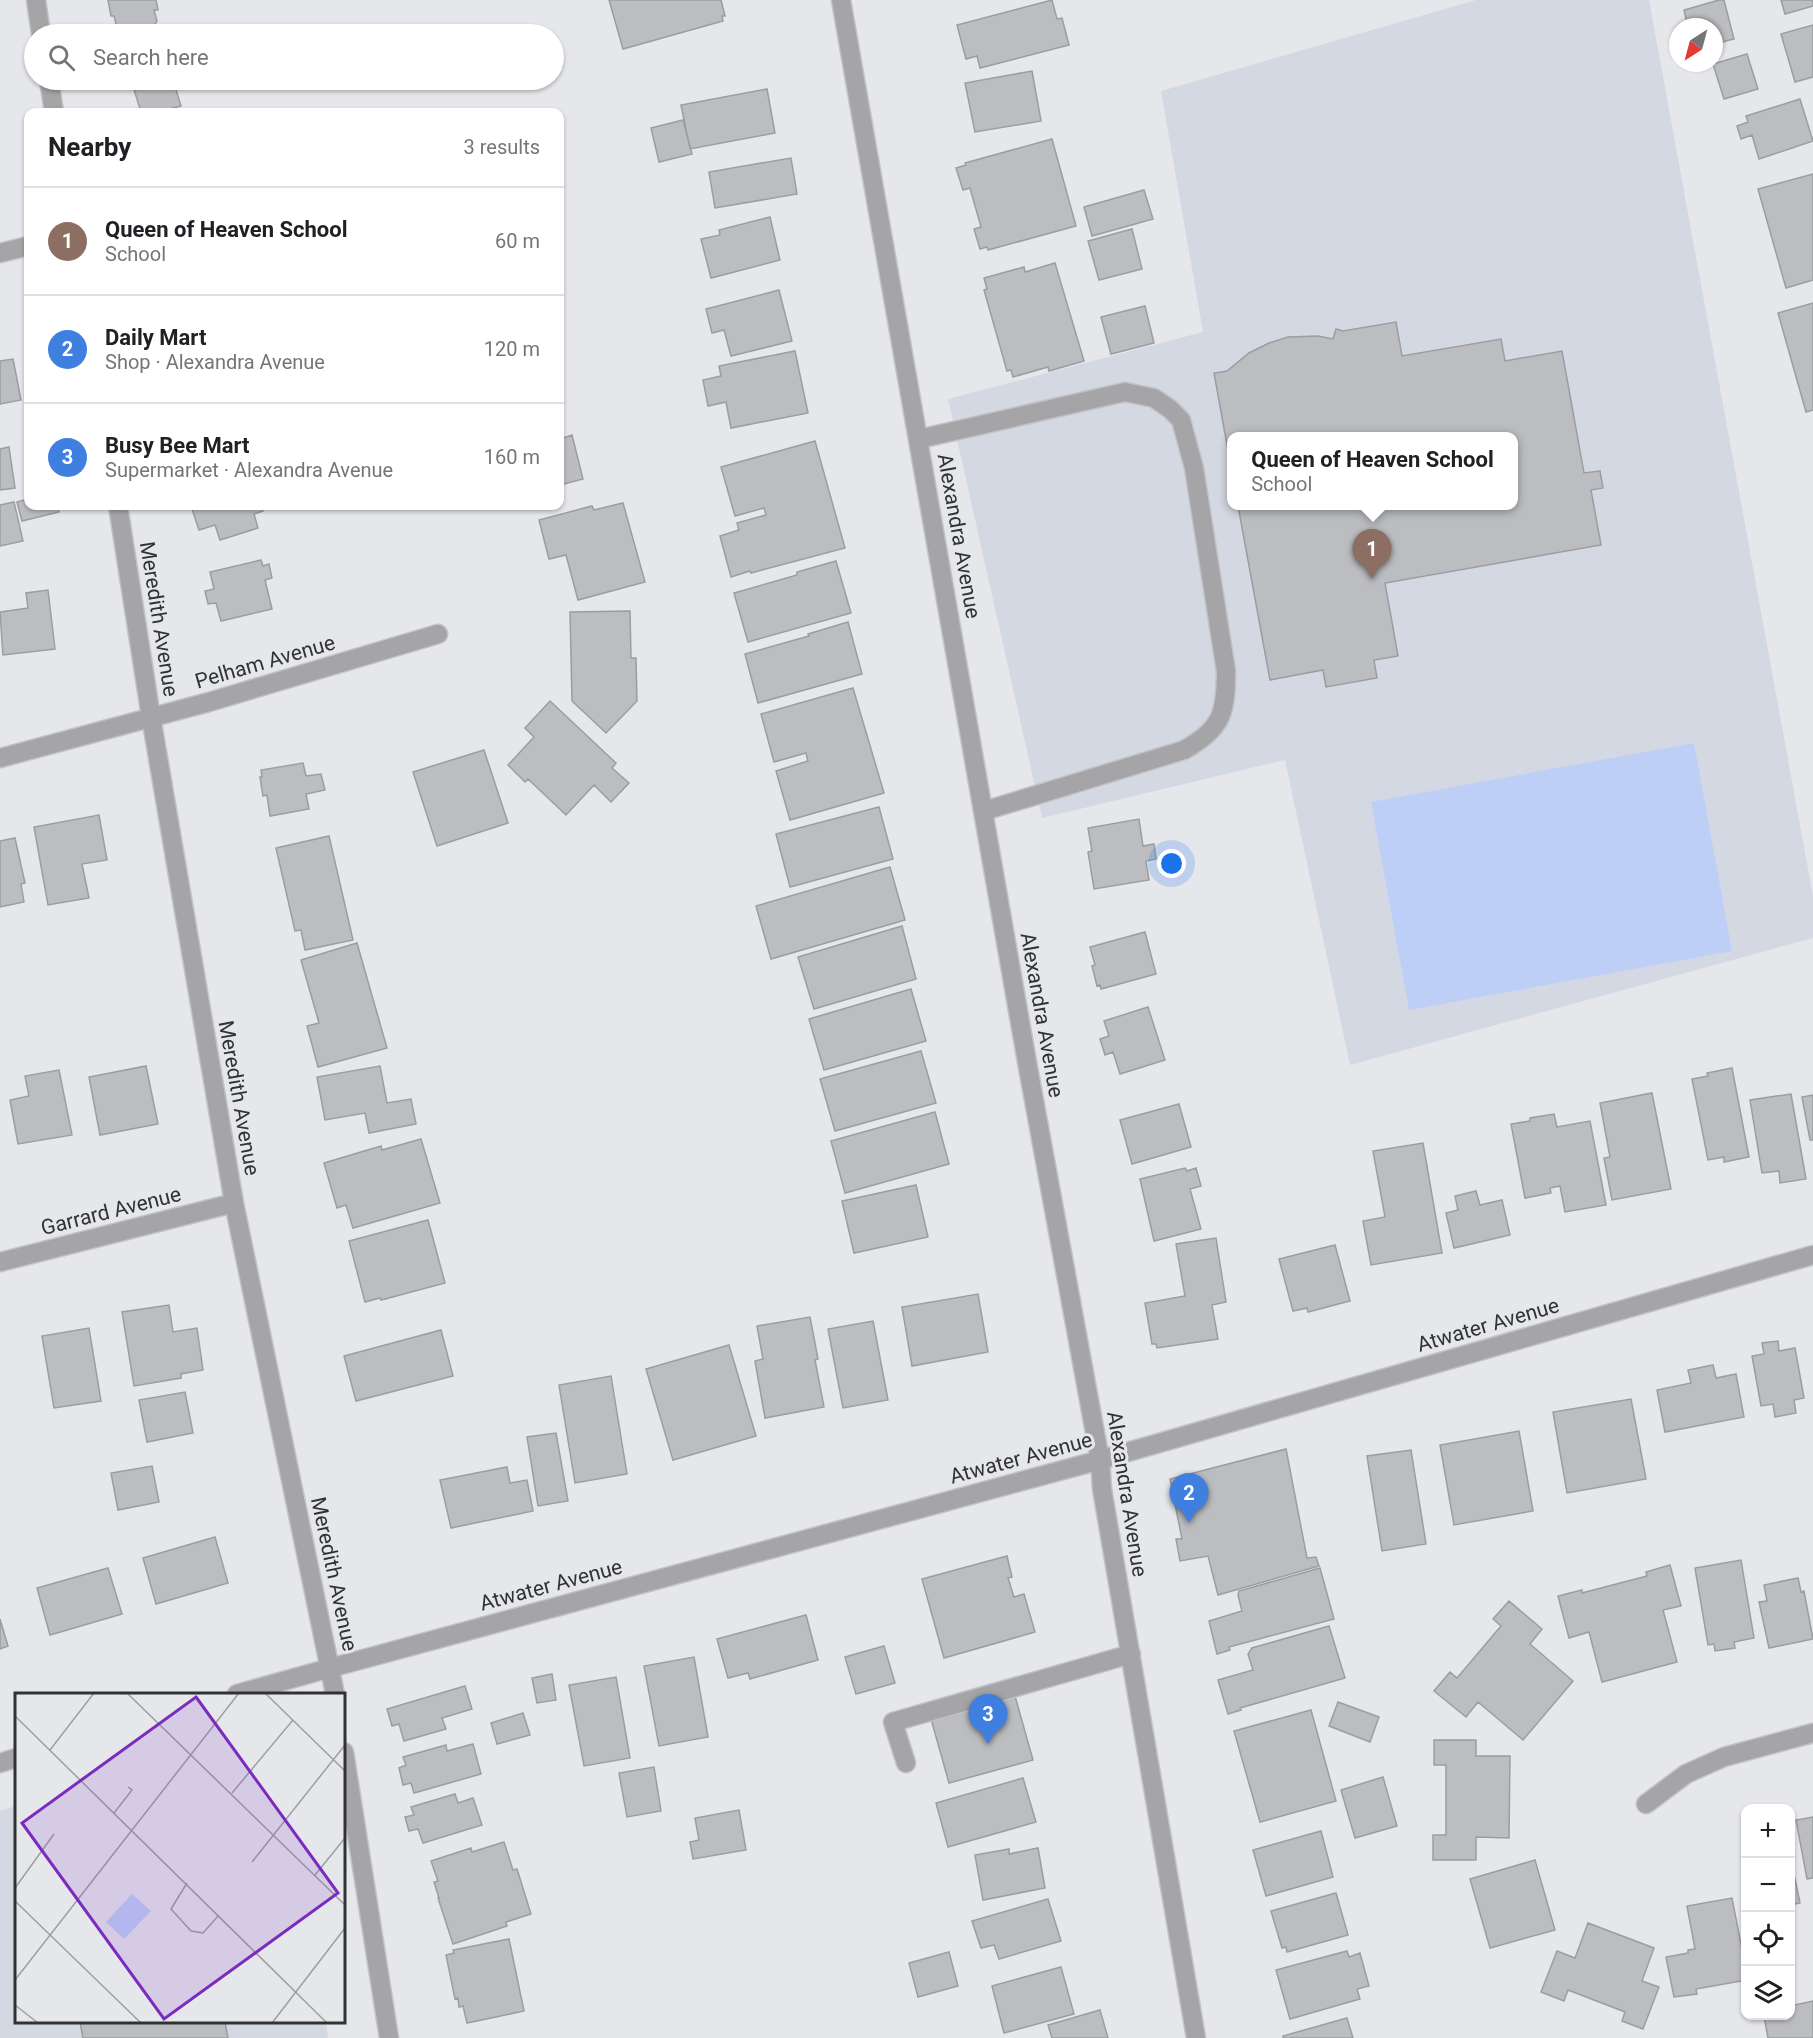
<!DOCTYPE html>
<html lang="en">
<head>
<meta charset="utf-8">
<style>
  body { margin:0; font-family:Roboto,sans-serif; background:#f2f2f2; color:#202124 }
  .controls { position:absolute; right:18px; bottom:18px; display:grid; overflow:hidden; border-radius:12px; box-shadow:0 2px 4px #0004 }
  .controls button { width:54px; height:54px; display:grid; place-items:center; padding:0; border:0; border-bottom:2px solid #e0e0e0; background:#fff; color:#202124; font:30px sans-serif }
  .compass { position:absolute; left:1669px; top:18px; width:54px; height:54px; border-radius:50%; background:#fff; box-shadow:0 2px 4px #0004; rotate:216deg }
  .you { position:absolute; left:1172px; top:864px; width:21px; height:21px; margin:-15px; border:4px solid #fff; border-radius:50%; background:#1a73e8; box-shadow:0 0 0 9px #1a73e833 }
  .badge { display:grid; place-items:center; width:39px; height:39px; border-radius:50%; background:#0f766e; color:#fff; font-size:20px; font-weight:700 }
  .pin { position:absolute; translate:-50% -50px; filter:drop-shadow(0 2px 3px #0008) }
  .pin::after { content:''; position:absolute; top:32px; width:21px; height:18px; background:inherit; clip-path:polygon(0 0,100% 0,50% 100%) }
  .popup { position:absolute; left:1227px; top:432px; width:291px; height:78px; box-sizing:border-box; display:grid; place-content:center; border-radius:12px; background:#fff; filter:drop-shadow(0 2px 4px #0005); font-size:20px; white-space:nowrap; color:#757577 }
  .popup b { font-size:22px; color:#202124 }
  .popup::after { content:''; position:absolute; left:50%; top:100%; margin-left:-12px; border:12px solid transparent; border-top-color:#fff }
  .list { margin:0; padding:0; list-style:none }
  h2 { display:flex; justify-content:space-between; align-items:center; height:78px; margin:0; padding:0 24px; font-size:26px }
  h2 small { font-size:20px; font-weight:400; color:#757577 }
  .list li { display:grid; grid-template-columns:39px 1fr auto; gap:18px; align-items:center; box-sizing:border-box; height:108px; padding:0 24px; border-top:2px solid #e0e0e0 }
  .list b { display:block; font-size:22px; white-space:nowrap }
  .list p { margin:0; font-size:20px; white-space:nowrap; color:#757577 }
  .list em { font-size:20px; font-style:normal; color:#757577 }
  .icon { flex:none; width:33px; height:33px; fill:none; stroke:currentColor; stroke-width:2; stroke-linecap:round; stroke-linejoin:round }
  .map { position:relative; flex:none; width:1813px; height:2038px; overflow:hidden }
  .search { position:absolute; background:#fff; box-shadow:0 2px 4px #0004; left:24px; top:24px; width:540px; height:66px; display:flex; align-items:center; gap:15px; box-sizing:border-box; padding:0 21px; border-radius:33px; color:#757577; font-size:22px }
  .panel { position:absolute; background:#fff; box-shadow:0 2px 4px #0004; left:24px; top:108px; width:540px; height:402px; border-radius:12px }
  .map>svg:first-child { display:block }
</style>
</head>
<body>
<div class="map">
<svg width="1813" height="2038" viewBox="0 0 1813 2038">
  <rect width="100%" height="100%" fill="#e6e7eb"/>
  <path fill="#d4d8e2" fill-rule="evenodd" d="M1476,0H1649L1813,896V938L1350,1065L1285,760L1042,818L948,399L1203,332L1161,91ZM1231,436H1513V506H1231Z
    M16,1806V2022H326L328,2038H0V1811Z"/>
  <path fill="#becff7" d="M1694,743L1732,951L1409,1010L1371,802Z"/>
  <path fill="#bbbdc0" stroke="#9c9da1" stroke-width="1.5" d="M108,0H156L158,10H154L157,21L154,26L122,31L117,28L114,16H111Z
    M609,0H721L725,16H722L723,21L623,49Z
    M1052,0L1057,19L1062,18L1069,45L980,68L977,56L966,59L957,25Z
    M1719,0H1724L1734,39L1714,44V27H1688L1684,10Z
    M1781,0H1813V6L1785,14Z
    M1813,25V77L1795,82L1781,34Z
    M1747,54L1758,89L1724,99L1713,64Z
    M1032,71L1041,121L975,132L965,83Z
    M131,80H173L181,106L158,112H141Z
    M767,89L775,133L690,149L681,105Z
    M1800,99L1813,141L1759,159L1752,135L1741,139L1737,126L1748,122L1746,116Z
    M683,120L692,154L659,162L651,128Z
    M1052,139L1076,226L988,250L987,247L980,249L974,229L981,227L970,188L963,190L956,168L966,165L965,163Z
    M791,158L797,194L715,208L709,172Z
    M1813,174V280L1786,288L1758,189Z
    M1144,190L1153,219L1092,236L1084,207Z
    M770,217L780,260L711,278L701,239L720,235L719,230Z
    M1132,229L1142,269L1099,280L1088,241Z
    M1055,263L1084,361L1049,371L1048,367L1013,377L1011,370L1007,371L984,290L987,289L984,278L1024,267L1025,272Z
    M779,290L792,341L731,356L724,330L712,333L706,309Z
    M1813,303V410L1806,412L1778,313Z
    M1145,306L1154,343L1111,354L1101,317Z
    M1396,322L1402,356L1501,339L1505,361L1562,351L1584,473L1600,471L1603,488L1591,490L1601,545L1385,583L1398,656L1374,660L1377,678L1326,687L1323,670L1270,680L1238,506H1513V436H1231V467L1214,373L1227,371L1249,353L1269,343L1288,337L1318,336L1333,339L1336,329L1343,331Z
    M795,351L808,413L731,428L726,402L708,406L703,380L721,376L719,366Z
    M13,359L21,400L0,404V361Z
    M572,435L583,479L560,485V439Z
    M815,441L845,548L751,573L750,571L731,577L720,536L739,530L737,523L766,515L764,508L735,516L721,467Z
    M9,447L15,488L0,490V449Z
    M28,499V506H58L59,512L22,521L17,502Z
    M14,502L23,541L0,546V505Z
    M623,503L645,582L578,600L566,555L549,559L539,520L592,506L594,510Z
    M206,506H261L263,511L254,514L258,528L220,540L215,525L199,530L192,509Z
    M261,560L263,566L269,564L272,578L265,580L272,609L221,621L216,603L208,604L205,591L214,589L210,572Z
    M836,561L851,613L748,642L734,593L797,575V572Z
    M48,590L55,649L3,655L0,612L28,608L26,593Z
    M630,611L631,658H636L637,701L606,733L572,701L570,612Z
    M848,622L862,674L758,703L745,654L809,636L808,634Z
    M853,688L884,793L790,820L776,771L808,761L806,753L774,762L761,714Z
    M550,701L616,763L612,768L629,783L611,802L594,785L566,815L528,779L525,782L508,765L534,737L525,728Z
    M484,750L508,823L437,846L413,772Z
    M303,763L306,776L321,774L325,790L306,794L309,809L270,816L267,795L263,796L260,777H262L261,770Z
    M879,807L893,859L790,887L776,834Z
    M99,815L107,860L82,864L89,898L48,905L34,827Z
    M1139,819L1143,846L1154,844L1156,859L1146,861L1149,880L1094,889L1088,852L1092,851L1088,828Z
    M329,836L353,940L305,950L301,930L295,931L276,848Z
    M15,838L25,883L21,884L24,902L0,907V841Z
    M890,867L905,920L771,959L756,906Z
    M902,926L916,979L814,1009L798,957Z
    M1145,932L1156,974L1101,989L1100,985L1097,986L1092,966L1095,965L1090,947Z
    M357,943L387,1048L318,1067L307,1026L319,1023L301,960Z
    M911,989L926,1041L824,1070L809,1019Z
    M1148,1007L1165,1060L1120,1074L1113,1052L1105,1055L1100,1039L1109,1036L1104,1021Z
    M921,1051L936,1103L835,1131L820,1079Z
    M146,1066L158,1124L100,1135L89,1077Z
    M380,1066L387,1103L411,1099L416,1124L369,1133L365,1113L325,1120L317,1077Z
    M1732,1068L1749,1157L1724,1162V1157L1708,1160L1692,1079L1708,1076L1707,1073Z
    M59,1070L72,1135L18,1144L10,1100L29,1096L25,1076Z
    M1652,1093L1671,1189L1612,1200L1604,1158L1610,1157L1600,1103Z
    M1791,1094L1806,1179L1780,1183L1779,1171L1762,1173L1750,1100Z
    M1813,1095V1140H1810L1802,1097Z
    M1179,1104L1191,1147L1132,1164L1120,1120Z
    M935,1112L949,1164L845,1193L831,1141Z
    M1554,1114L1557,1127L1590,1121L1606,1205L1565,1212L1560,1186L1550,1188L1551,1193L1525,1198L1511,1124L1530,1121V1118Z
    M421,1139L440,1203L353,1228L346,1205L337,1208L324,1163L381,1146L382,1150Z
    M1423,1143L1442,1253L1371,1265L1363,1221L1385,1217L1373,1151Z
    M1185,1168L1187,1171L1196,1168L1201,1186L1190,1189L1201,1229L1154,1241L1140,1179Z
    M916,1185L928,1237L854,1253L842,1201Z
    M1476,1191L1480,1205L1502,1200L1510,1235L1454,1248L1446,1213L1458,1210L1455,1196Z
    M428,1220L445,1283L381,1300L380,1298L365,1302L349,1241Z
    M1216,1238L1226,1302L1212,1305L1218,1339L1157,1348L1156,1344H1152L1145,1303L1185,1296L1176,1244Z
    M1335,1245L1350,1301L1308,1312L1307,1308L1293,1311L1279,1259Z
    M978,1294L988,1352L912,1366L902,1307Z
    M169,1305L173,1332L197,1328L203,1370L181,1374V1378L134,1386L122,1312Z
    M810,1317L818,1359L815,1360L824,1407L765,1418L755,1361L763,1359L757,1326Z
    M873,1321L888,1400L843,1408L828,1329Z
    M89,1328L101,1401L54,1408L42,1336Z
    M441,1330L453,1376L356,1401L344,1356Z
    M1778,1341L1779,1351L1795,1348L1804,1398L1794,1400L1796,1413L1775,1417L1773,1404L1761,1406L1752,1356L1764,1354L1762,1343Z
    M729,1345L756,1436L673,1460L646,1369Z
    M1713,1365L1716,1378L1736,1374L1744,1417L1665,1432L1657,1390L1691,1383L1688,1370Z
    M611,1376L627,1474L575,1483L559,1385Z
    M185,1392L193,1433L147,1442L139,1400Z
    M1631,1399L1646,1479L1567,1493L1553,1412Z
    M1519,1431L1533,1511L1454,1525L1440,1445Z
    M556,1433L568,1501L538,1506L527,1437Z
    M1286,1449L1307,1558L1316,1557L1319,1566L1218,1595L1208,1556L1180,1561L1176,1539H1182L1170,1479Z
    M1411,1450L1426,1544L1382,1551L1367,1456Z
    M152,1466L159,1502L118,1510L111,1473Z
    M507,1467L510,1483L527,1480L533,1511L451,1528L440,1480Z
    M215,1537L228,1583L156,1604L143,1558Z
    M1007,1556L1012,1577L1008,1578L1014,1597L1024,1594L1035,1632L944,1658L922,1579Z
    M1741,1560L1754,1638L1734,1642L1735,1648L1715,1651L1714,1644L1708,1645L1695,1568Z
    M1670,1565L1681,1606L1663,1610L1677,1662L1602,1682L1589,1632L1569,1638L1558,1596L1582,1590V1593L1647,1576L1646,1572Z
    M108,1568L122,1614L50,1635L37,1588Z
    M1320,1568L1334,1619L1229,1647L1230,1650L1217,1654L1209,1621L1242,1611L1238,1595L1239,1591Z
    M1798,1578L1801,1592L1804,1591L1813,1639L1769,1648L1759,1602L1767,1601L1764,1585Z
    M1509,1601L1542,1629L1530,1644L1573,1681L1523,1740L1478,1702L1466,1717L1434,1691L1450,1672L1457,1678L1501,1626L1493,1619Z
    M806,1615L818,1660L750,1679L748,1673L728,1678L717,1639Z
    M0,1619L8,1646L0,1649Z
    M1329,1626L1345,1678L1240,1708L1241,1710L1228,1714L1218,1680L1253,1670L1248,1654L1252,1648Z
    M884,1646L895,1683L856,1694L845,1657Z
    M694,1657L708,1737L659,1746L644,1666Z
    M552,1674L556,1700L537,1703L532,1678Z
    M616,1677L630,1758L584,1766L569,1685Z
    M465,1686L472,1709L442,1718L446,1729L404,1741L399,1724L392,1726L387,1709Z
    M1015,1696L1033,1760L949,1783L931,1719Z
    M1338,1702L1379,1717L1370,1742L1329,1726Z
    M1311,1710L1336,1801L1260,1822L1234,1731Z
    M523,1713L530,1735L497,1744L491,1723Z
    M1434,1740H1476V1756H1510L1509,1838L1476,1837V1860H1433V1835H1446V1765H1434Z
    M473,1744L481,1774L414,1793L411,1783L403,1785L399,1768L406,1765L403,1757L446,1745L447,1751Z
    M654,1767L661,1811L627,1817L619,1773Z
    M1383,1777L1397,1826L1355,1838L1341,1790Z
    M1023,1778L1036,1822L948,1847L936,1803Z
    M455,1794L458,1803L473,1798L482,1825L423,1843L418,1829L409,1831L405,1817L414,1815L411,1807Z
    M739,1810L746,1850L693,1859L690,1842L699,1840L695,1818Z
    M1813,1817V1878L1807,1879L1796,1820Z
    M1321,1831L1333,1877L1266,1896L1253,1850Z
    M504,1842L513,1870L517,1869L531,1914L506,1922L507,1926L453,1944L438,1898H439L434,1882L438,1881L431,1861L471,1848L472,1852Z
    M1038,1848L1045,1888L983,1900L975,1855L1009,1849V1854Z
    M1790,1855L1800,1903L1790,1905Z
    M1535,1860L1555,1930L1490,1948L1470,1879Z
    M1336,1893L1348,1935L1287,1952L1286,1947L1282,1948L1271,1911Z
    M1732,1898L1746,1970V1980L1696,1989L1697,1994L1674,1997L1666,1957L1688,1953V1950L1695,1949L1687,1906Z
    M1048,1899L1061,1941L999,1959L994,1945L981,1948L972,1921Z
    M1588,1923L1654,1948L1642,1981L1659,1987L1643,2029L1622,2021L1625,2012L1568,1990L1564,2001L1541,1992L1557,1951L1575,1958Z
    M509,1939L524,2011L467,2023L463,2006L459,2007L458,1998L455,1999L446,1955L454,1953L453,1950Z
    M1347,1951L1349,1957L1360,1953L1369,1986L1357,1989L1360,1999L1290,2019L1276,1970Z
    M949,1952L958,1986L918,1997L909,1963Z
    M1061,1967L1074,2014L1004,2033L992,1986Z
    M1813,2001V2038H1768L1764,2016H1790V2006Z
    M1100,2010L1108,2038H1052L1048,2025Z
    M1347,2018L1353,2038H1283V2036Z
    M80,2022H225L228,2038H83Z"/>
  <g fill="none" stroke-linecap="round" stroke-linejoin="round">
    <defs>
      <path id="minor" d="M36,0L41,34
        M841,0L1027,1062L1100,1460L1102,1489L1196,2038
        M49,80L54,112
        M0,253L28,246
        M919,439L1125,392L1154,398L1170,409L1181,420L1194,468L1226,671C1226,713 1222,729 1184,750L984,811
        M118,506L151,717L234,1203L335,1694
        M0,758L209,702L438,634
        M0,1262L234,1203
        M237,1694L330,1668L1100,1460L1813,1255
        M344,1752L389,2038
        M0,1763L16,1758
        M906,1763L893,1722L1131,1654
        M1646,1804L1686,1774L1724,1757L1813,1733"/>
    </defs>
    <use href="#minor" stroke="#c2c3c6" stroke-width="21"/>
    <use href="#minor" stroke="#a5a5a7" stroke-width="18"/>
  </g>
  <g text-anchor="middle" stroke-width="6" stroke-linejoin="round" paint-order="stroke">
    <g font-size="21" fill="#313233" stroke="#e6e7eb">
      <text transform="translate(959 536) rotate(80)" y="7">Alexandra Avenue</text>
      <text transform="translate(159 619) rotate(81)" y="7">Meredith Avenue</text>
      <text transform="translate(265 662) rotate(-16)" y="7">Pelham Avenue</text>
      <text transform="translate(1042 1015) rotate(80)" y="7">Alexandra Avenue</text>
      <text transform="translate(239 1098) rotate(80)" y="7">Meredith Avenue</text>
      <text transform="translate(111 1211) rotate(-14)" y="7">Garrard Avenue</text>
      <text transform="translate(1488 1325) rotate(-16)" y="7">Atwater Avenue</text>
      <text transform="translate(1021 1458) rotate(-15)" y="7">Atwater Avenue</text>
      <text transform="translate(1127 1494) rotate(81)" y="7">Alexandra Avenue</text>
      <text transform="translate(334 1574) rotate(78)" y="7">Meredith Avenue</text>
      <text transform="translate(551 1585) rotate(-15)" y="7">Atwater Avenue</text>
    </g>
  </g>
  <g transform="translate(15 1693)">
    <rect width="330" height="330" fill="#e6e7eb"/>
    <path d="M117,201L136,218L109,246L91,229Z" fill="#becff7"/>
    <path fill="none" stroke="#9e9fa1" stroke-width="1.5" d="M112,0L330,212M250,0L330,78M0,23L312,330M35,57L79,0M217,100L278,27M99,120L117,97L113,94M237,169L330,52M300,182L330,145M172,190L156,216L176,238L188,240L204,222M0,195L39,141M0,208L126,330M0,287L224,0M0,312L23,330M257,330L330,235"/>
    <path fill="#7b2cbf" fill-opacity="0.15" stroke="#7b2cbf" stroke-width="3" d="M181,4L323,200L149,326L7,130Z"/>
    <rect width="330" height="330" fill="none" stroke="#313233" stroke-width="3"/>
  </g>
</svg>
<div class="controls">
<button>+</button>
<button>−</button>
<button><svg class="icon" aria-label="locate" viewBox="0 0 24 24"><circle cx="12" cy="12" r="6"/><path d="M12 2v4M12 18v4M2 12h4M18 12h4"/></svg></button>
<button><svg class="icon" aria-label="layers" viewBox="0 0 24 24"><path d="M12 4l9 5-9 5-9-5zM3 14l9 5 9-5"/></svg></button>
</div>
<svg class="compass" viewBox="-18 -18 36 36"><path d="M0-13l5 13h-10z" fill="#e53935"/><path d="M0 13l5-13h-10z" fill="#757577"/></svg>
<div class="you"></div>
<div class="pin badge" style="left:1372px;top:579px;background:#8d6e63">1</div>
<div class="popup"><b>Queen of Heaven School</b>School</div>
<div class="pin badge" style="left:1189px;top:1523px;background:#3f7fe0">2</div>
<div class="pin badge" style="left:988px;top:1744px;background:#3f7fe0">3</div>
<div class="search"><svg class="icon" aria-label="search" viewBox="0 0 24 24"><circle cx="10" cy="10" r="6"/><path d="M15 15l6 6"/></svg>Search here</div>
<section class="panel">
<h2>Nearby<small>3 results</small></h2>
<ul class="list">
<li><span class="badge" style="background:#8d6e63">1</span><div><b>Queen of Heaven School</b><p>School</p></div><em>60 m</em></li>
<li><span class="badge" style="background:#3f7fe0">2</span><div><b>Daily Mart</b><p>Shop · Alexandra Avenue</p></div><em>120 m</em></li>
<li><span class="badge" style="background:#3f7fe0">3</span><div><b>Busy Bee Mart</b><p>Supermarket · Alexandra Avenue</p></div><em>160 m</em></li>
</ul>
</section>
</div>
</body>
</html>
